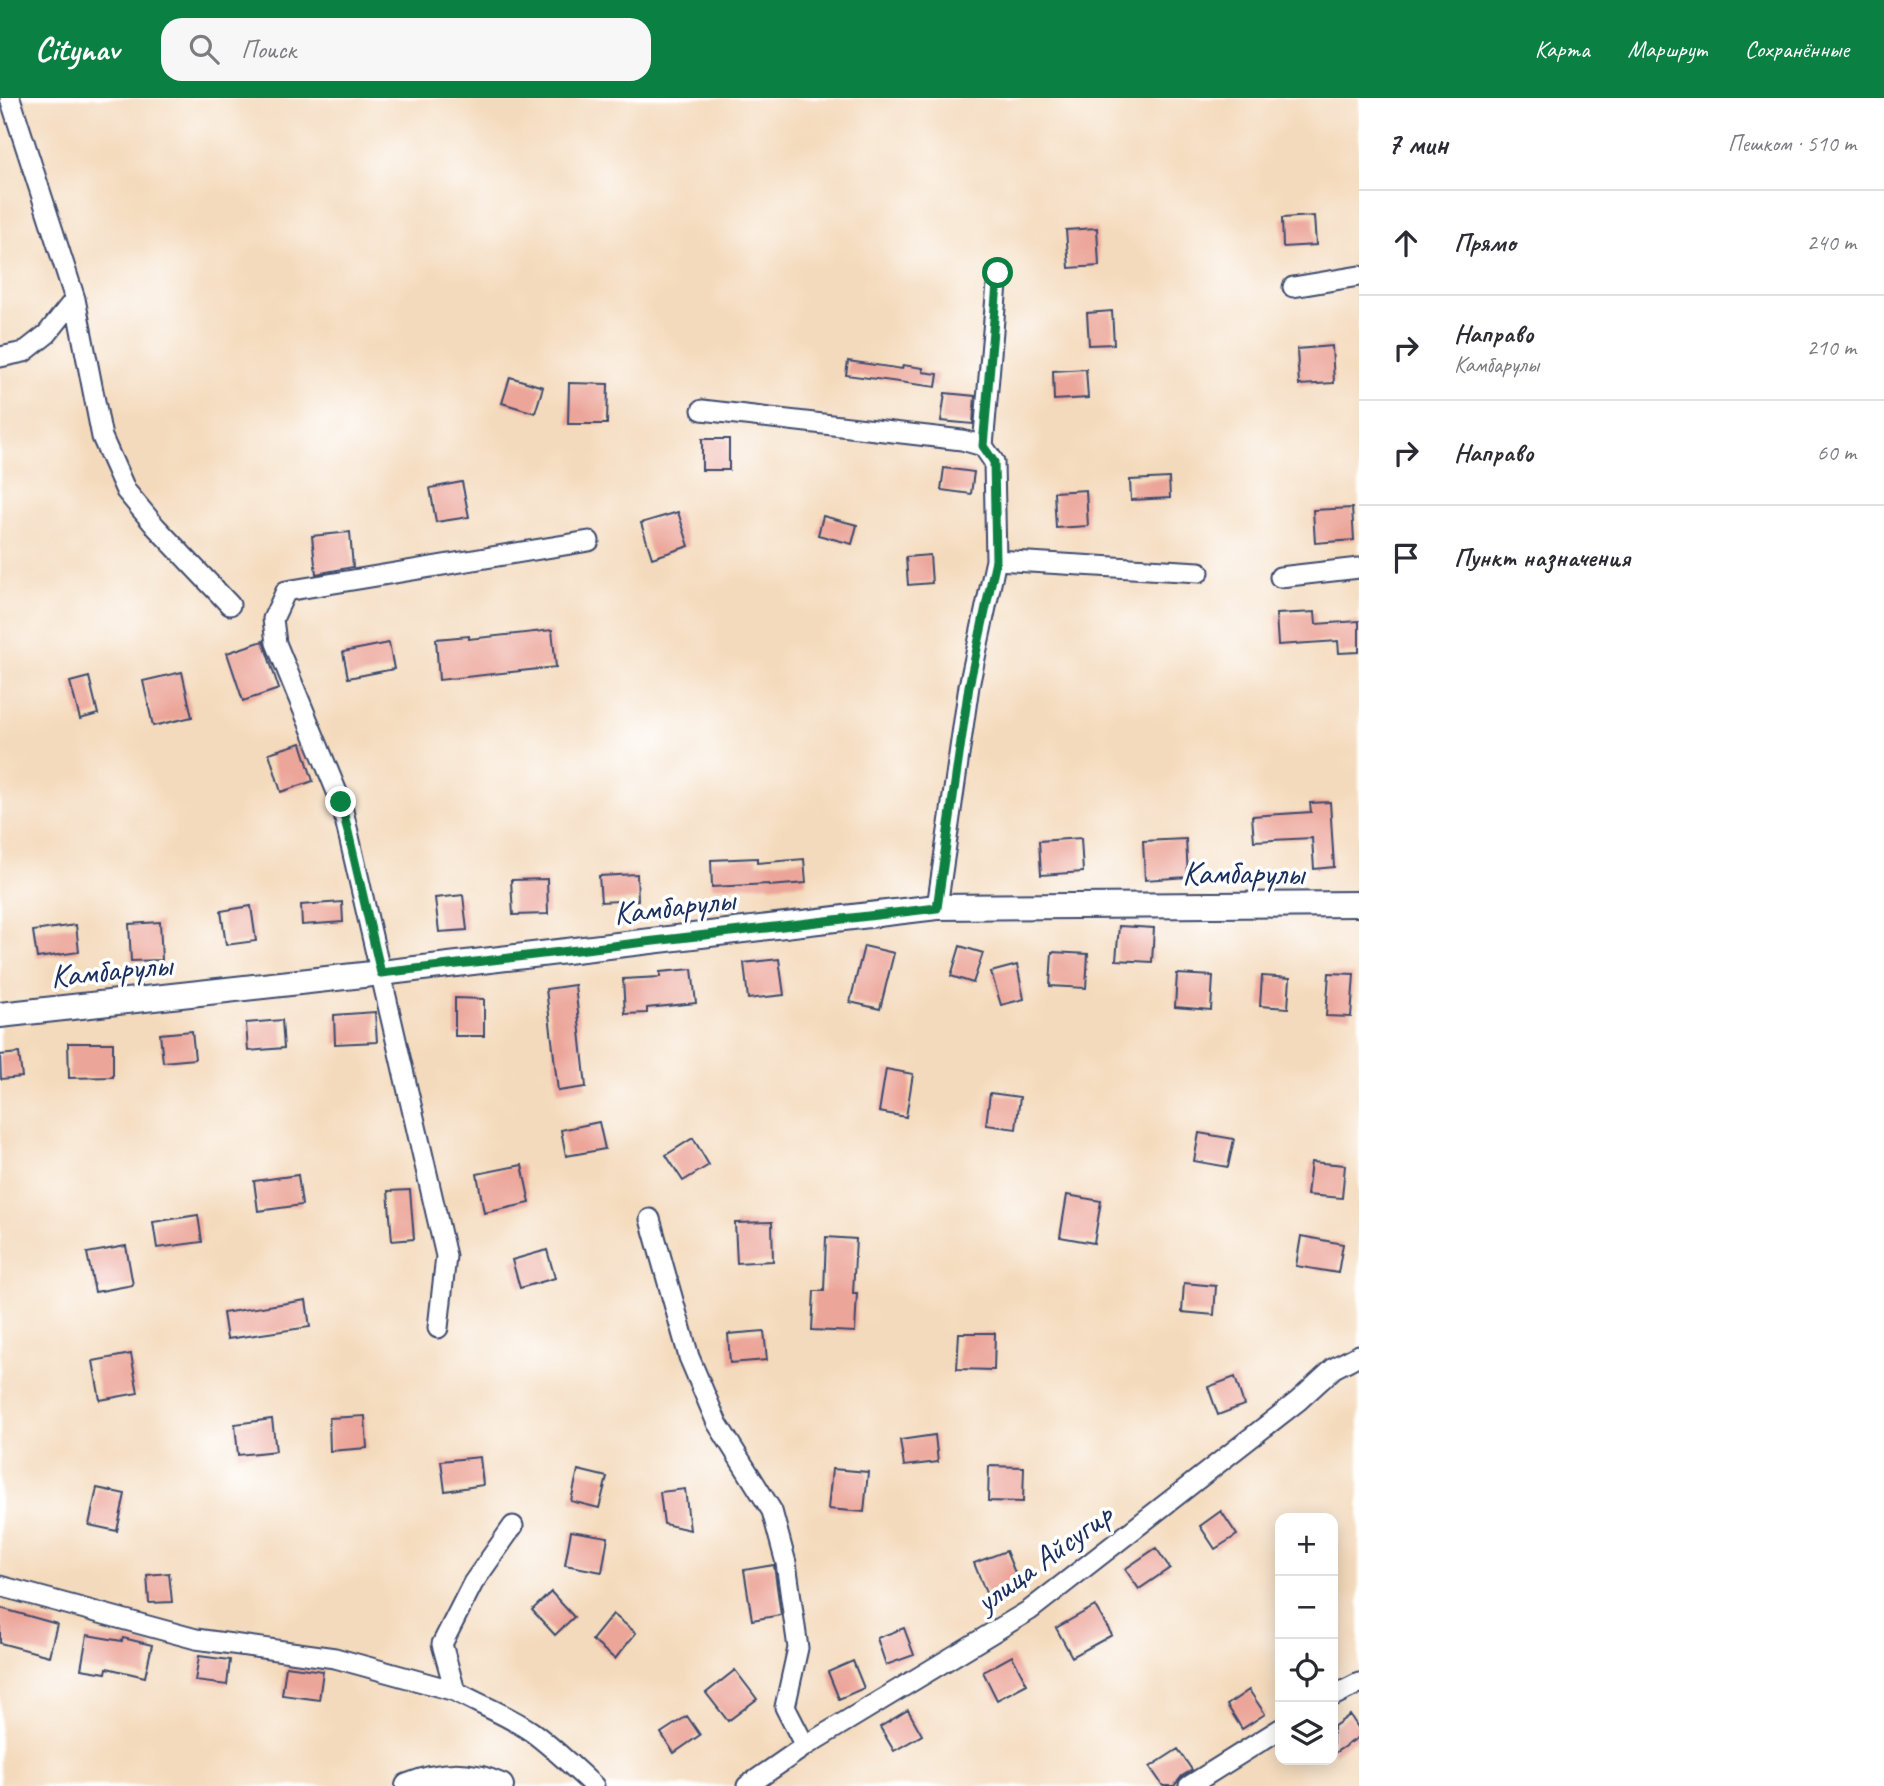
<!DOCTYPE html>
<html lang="ru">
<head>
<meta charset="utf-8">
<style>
  body { margin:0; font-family:Caveat,sans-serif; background:#f7f7f7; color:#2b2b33 }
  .controls { position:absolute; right:21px; bottom:21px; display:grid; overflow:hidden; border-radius:14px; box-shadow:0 4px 18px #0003 }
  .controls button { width:63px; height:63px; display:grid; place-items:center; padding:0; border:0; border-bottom:2px solid #e1e1e2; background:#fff; color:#2b2b33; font:35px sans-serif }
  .stop { position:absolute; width:21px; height:21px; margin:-16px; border:5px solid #0b8043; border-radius:50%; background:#fff }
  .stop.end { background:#0b8043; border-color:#fff; box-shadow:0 2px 7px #0008 }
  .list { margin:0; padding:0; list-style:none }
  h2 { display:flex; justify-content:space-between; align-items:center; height:91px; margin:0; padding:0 28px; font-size:30px }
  h2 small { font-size:23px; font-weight:400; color:#7c7c81 }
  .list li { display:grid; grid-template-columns:46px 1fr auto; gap:21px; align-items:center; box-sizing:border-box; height:105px; padding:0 28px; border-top:2px solid #e1e1e2 }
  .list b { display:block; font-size:26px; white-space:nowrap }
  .list p { margin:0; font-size:23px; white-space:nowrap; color:#7c7c81 }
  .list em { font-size:23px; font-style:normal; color:#7c7c81 }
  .icon { flex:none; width:38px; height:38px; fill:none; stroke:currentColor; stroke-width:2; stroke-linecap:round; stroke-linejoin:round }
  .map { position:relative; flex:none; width:1359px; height:1688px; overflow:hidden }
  header { display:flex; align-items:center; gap:42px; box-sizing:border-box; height:98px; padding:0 35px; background:#0b8043; color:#fff }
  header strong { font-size:33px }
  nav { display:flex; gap:38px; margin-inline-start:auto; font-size:24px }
  .search { width:490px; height:63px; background:#f7f7f7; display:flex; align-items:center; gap:18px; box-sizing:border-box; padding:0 24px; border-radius:21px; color:#7c7c81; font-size:26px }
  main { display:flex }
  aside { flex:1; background:#fff }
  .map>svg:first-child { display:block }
</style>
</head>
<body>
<header>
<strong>Citynav</strong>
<div class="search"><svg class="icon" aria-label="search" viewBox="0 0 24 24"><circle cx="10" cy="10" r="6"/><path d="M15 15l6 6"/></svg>Поиск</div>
<nav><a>Карта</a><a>Маршрут</a><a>Сохранённые</a></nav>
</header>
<main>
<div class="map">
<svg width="1359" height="1688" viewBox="0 0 1359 1688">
  <rect width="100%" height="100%" fill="#fff"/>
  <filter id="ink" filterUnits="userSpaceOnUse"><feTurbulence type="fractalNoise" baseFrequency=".0143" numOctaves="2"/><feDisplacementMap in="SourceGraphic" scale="14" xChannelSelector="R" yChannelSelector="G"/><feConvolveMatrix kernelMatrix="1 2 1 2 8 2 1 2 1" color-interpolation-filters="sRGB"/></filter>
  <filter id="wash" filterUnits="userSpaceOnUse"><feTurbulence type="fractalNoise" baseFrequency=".00686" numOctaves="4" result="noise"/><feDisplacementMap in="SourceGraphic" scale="28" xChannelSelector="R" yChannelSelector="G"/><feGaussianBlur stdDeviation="1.57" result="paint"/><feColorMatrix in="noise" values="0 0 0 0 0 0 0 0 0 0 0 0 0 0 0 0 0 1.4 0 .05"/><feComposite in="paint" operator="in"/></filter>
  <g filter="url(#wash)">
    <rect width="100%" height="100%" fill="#f4dabc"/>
    <g id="blocks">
      <path fill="#eca599" d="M1314,118L1316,147L1283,149L1282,120Z
        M1097,130L1099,168L1069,170L1066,132Z
        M1112,213L1114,246L1089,247L1087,215Z
        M1332,248L1334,285L1299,287L1297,251Z
        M848,263L902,271L903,267L923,270V274L938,276L936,289L846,277Z
        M1086,271L1088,300L1054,302L1053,273Z
        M510,279L543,289L535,315L502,305Z
        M569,285L608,286L607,326H568Z
        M945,295L975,298L973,326L941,323Z
        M702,341H729V372H702Z
        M944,370L974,374L971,396L941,392Z
        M1169,380L1170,400L1131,402L1130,382Z
        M462,384L469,419L436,424L430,390Z
        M1086,392L1088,428L1056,430L1054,394Z
        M1352,410L1354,442L1315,445L1313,412Z
        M678,414L689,448L652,460L641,425Z
        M823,418L857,427L852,446L818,437Z
        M350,434L353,469L316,476L312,438Z
        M930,457L932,485L908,487L906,459Z
        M1315,514L1316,526L1359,523V554L1339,555L1338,543L1278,547L1276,516Z
        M552,532L556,569L439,582L436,541L469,538V541Z
        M263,543L279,591L243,603L227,555Z
        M389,545L394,571L348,580L343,554Z
        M182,574L192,619L153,628L143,583Z
        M89,579L98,616L80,621L70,584Z
        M301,645L313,683L281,694L269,655Z
        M1330,704L1334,769L1314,771L1312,740L1254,743L1252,718L1311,714L1310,705Z
        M1081,740L1083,774L1041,777L1039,743Z
        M1186,741L1188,779L1145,782L1143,743Z
        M757,760V765L804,761L806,785L769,788V786L712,789L711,762Z
        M637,776L638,802L601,804L599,778Z
        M547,781L548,816L513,817L511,782Z
        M463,797L467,832L439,834L435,800Z
        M342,804L343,824L302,827L301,807Z
        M251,808L256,843L226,847L221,813Z
        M160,824L162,862L131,863L129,826Z
        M76,827L79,854L37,860L33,833Z
        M1119,828L1154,830L1152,864L1116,862Z
        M864,848L894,855L880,911L850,904Z
        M960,848L983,855L973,885L951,878Z
        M1052,854L1088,856L1086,890L1050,888Z
        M779,861L784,897L748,901L744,865Z
        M1017,867L1024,901L1001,907L991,874Z
        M692,871L696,905L647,910V915L625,916L623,881L660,879V874Z
        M1329,875L1354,876L1351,919L1326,918Z
        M1177,876L1213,878L1211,912L1175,909Z
        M1262,878L1290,880L1288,910L1260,908Z
        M575,887L586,989L558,993L546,891Z
        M455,900L484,901V938H455Z
        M375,914L377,944L335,946L334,917Z
        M282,922L284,950L248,953L246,925Z
        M192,933L195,961L163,964L160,936Z
        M68,945H113V979L69,980Z
        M19,955L22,979L1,981L0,957Z
        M886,971L913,976L906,1019L879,1014Z
        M990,995L1020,999L1016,1031L986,1027Z
        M599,1024L605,1051L566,1058L561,1032Z
        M1199,1035L1234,1041L1228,1069L1194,1063Z
        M693,1040L709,1067L683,1083L666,1057Z
        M1311,1064L1345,1067L1342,1100L1307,1097Z
        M522,1067L530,1105L484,1115L477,1076Z
        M298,1077L302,1107L258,1113L254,1083Z
        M410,1092L414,1141L392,1143L388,1093Z
        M1067,1097L1101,1103L1094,1145L1060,1139Z
        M198,1117L202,1144L157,1150L153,1124Z
        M772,1124L773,1163L737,1165L735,1125Z
        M1301,1138L1343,1146L1338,1175L1296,1168Z
        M826,1139L856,1141L853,1195H857L855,1234L812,1232L814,1193H824Z
        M126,1148L133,1187L95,1194L87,1155Z
        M547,1152L555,1180L520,1190L512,1162Z
        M1184,1185L1216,1188L1214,1217L1182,1214Z
        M306,1202L310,1229L227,1241L223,1215Z
        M764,1233L767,1262L730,1265L728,1236Z
        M959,1235H995L994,1272L957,1271Z
        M131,1256L138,1295L100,1302L93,1263Z
        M1235,1279L1244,1307L1218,1317L1208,1289Z
        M365,1318L367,1350L330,1353L329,1320Z
        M272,1321L276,1353L238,1357L235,1326Z
        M935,1337L938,1364L904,1368L900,1342Z
        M480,1359L483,1387L445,1393L441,1363Z
        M989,1368L1024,1369L1023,1404L988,1403Z
        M832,1371L868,1374L864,1414L828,1411Z
        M578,1372L607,1379L599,1410L571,1403Z
        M97,1390L125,1396L117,1433L89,1427Z
        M685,1391L690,1432L664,1426L660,1394Z
        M1221,1413L1237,1437L1215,1451L1200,1428Z
        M571,1433L608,1439L602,1474L565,1467Z
        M1156,1450L1170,1470L1139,1491L1125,1471Z
        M1006,1453L1020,1487L988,1500L974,1465Z
        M774,1467L781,1517L752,1522L744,1472Z
        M169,1475L172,1504L149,1505L147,1477Z
        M551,1494L574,1519L555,1537L532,1512Z
        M1095,1508L1112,1537L1072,1559L1056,1530Z
        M0,1510L57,1526L49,1558L0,1545Z
        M613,1516L636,1535L615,1561L592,1542Z
        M904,1530L914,1557L886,1567L877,1540Z
        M87,1537L122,1543L123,1540L152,1547L145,1579L107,1570L106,1575L81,1571Z
        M199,1558L230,1562L227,1587L195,1583Z
        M1012,1558L1027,1586L997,1602L983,1574Z
        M853,1563L864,1590L839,1601L828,1574Z
        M286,1568L323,1573L319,1602L282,1597Z
        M735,1572L757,1601L728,1623L706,1595Z
        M1249,1592L1265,1616L1242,1631L1227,1607Z
        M908,1612L922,1637L894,1653L880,1629Z
        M1350,1617L1359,1631V1639L1333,1656V1629Z
        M687,1618L700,1637L674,1655L661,1635Z
        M1178,1651L1192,1672L1182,1678L1174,1688H1163L1150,1669Z"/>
    </g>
  </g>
  <g filter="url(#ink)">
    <use href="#blocks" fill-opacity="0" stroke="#3c496c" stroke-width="2"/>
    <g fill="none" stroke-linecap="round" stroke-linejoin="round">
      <defs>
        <path id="minor" d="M10,0L75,201L102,339L126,393L156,429L230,507
          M1293,189L1359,178
          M0,259L24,254L47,236L75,201
          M702,312L962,342L983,348L994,364L996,462L969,588L937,809
          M983,348L998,175
          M996,462L1199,474
          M1280,479L1359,470
          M650,1121L689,1259L717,1325L772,1413L786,1465L798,1550L785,1609L805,1648
          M438,1230L446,1158L341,704L276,545L273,521L286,493L589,443
          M513,1428L473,1485L442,1546L455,1593C480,1607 508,1617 532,1634C554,1650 574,1670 594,1688
          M0,1488L196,1541L335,1560L455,1593
          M1333,1598L1359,1585
          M747,1688L805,1648L1030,1512L1298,1303L1334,1270L1359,1257
          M1189,1688L1280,1631"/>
        <path id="tertiary" d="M0,917L381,875L937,809L1359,806
          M408,1688C440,1675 469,1674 501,1688"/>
      </defs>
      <use href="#minor" stroke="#3c496c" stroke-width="23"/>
      <use href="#tertiary" stroke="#3c496c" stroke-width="28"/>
      <use href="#minor" stroke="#fff" stroke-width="19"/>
      <use href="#tertiary" stroke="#fff" stroke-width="24"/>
    </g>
  </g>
  <g fill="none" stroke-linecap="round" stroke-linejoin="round" filter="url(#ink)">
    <path stroke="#0b8043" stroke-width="9" d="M341,704L381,875L937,810L969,588L996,462L994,364L983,348L998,175"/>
  </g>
  <g text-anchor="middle" stroke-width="7" stroke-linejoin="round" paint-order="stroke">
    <g font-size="33" fill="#1b2f5e" stroke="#fff">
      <text x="1243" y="786">Камбарулы</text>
      <text transform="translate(674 807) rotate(-7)" y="12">Камбарулы</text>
      <text transform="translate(111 871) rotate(-6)" y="12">Камбарулы</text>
      <text transform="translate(1043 1459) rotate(-36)" y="12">улица Айсугир</text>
    </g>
  </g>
</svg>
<div class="controls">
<button>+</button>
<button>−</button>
<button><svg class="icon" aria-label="locate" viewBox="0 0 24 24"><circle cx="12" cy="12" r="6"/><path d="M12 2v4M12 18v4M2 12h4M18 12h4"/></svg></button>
<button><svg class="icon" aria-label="layers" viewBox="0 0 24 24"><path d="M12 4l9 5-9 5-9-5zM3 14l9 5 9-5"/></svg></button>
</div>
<div class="stop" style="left:998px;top:175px"></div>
<div class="stop end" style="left:341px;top:704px"></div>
</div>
<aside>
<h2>7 мин<small>Пешком · 510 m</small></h2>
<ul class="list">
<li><svg class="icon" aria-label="ahead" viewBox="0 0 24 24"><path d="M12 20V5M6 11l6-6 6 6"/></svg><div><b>Прямо</b></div><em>240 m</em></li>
<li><svg class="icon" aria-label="right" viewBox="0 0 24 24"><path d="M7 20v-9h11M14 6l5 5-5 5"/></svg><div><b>Направо</b><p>Камбарулы</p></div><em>210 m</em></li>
<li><svg class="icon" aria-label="right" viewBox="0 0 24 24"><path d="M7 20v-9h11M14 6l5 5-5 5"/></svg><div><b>Направо</b></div><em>60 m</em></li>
<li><svg class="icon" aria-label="arrive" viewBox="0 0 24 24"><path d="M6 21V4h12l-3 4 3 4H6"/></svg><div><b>Пункт назначения</b></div></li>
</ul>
</aside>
</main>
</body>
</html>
